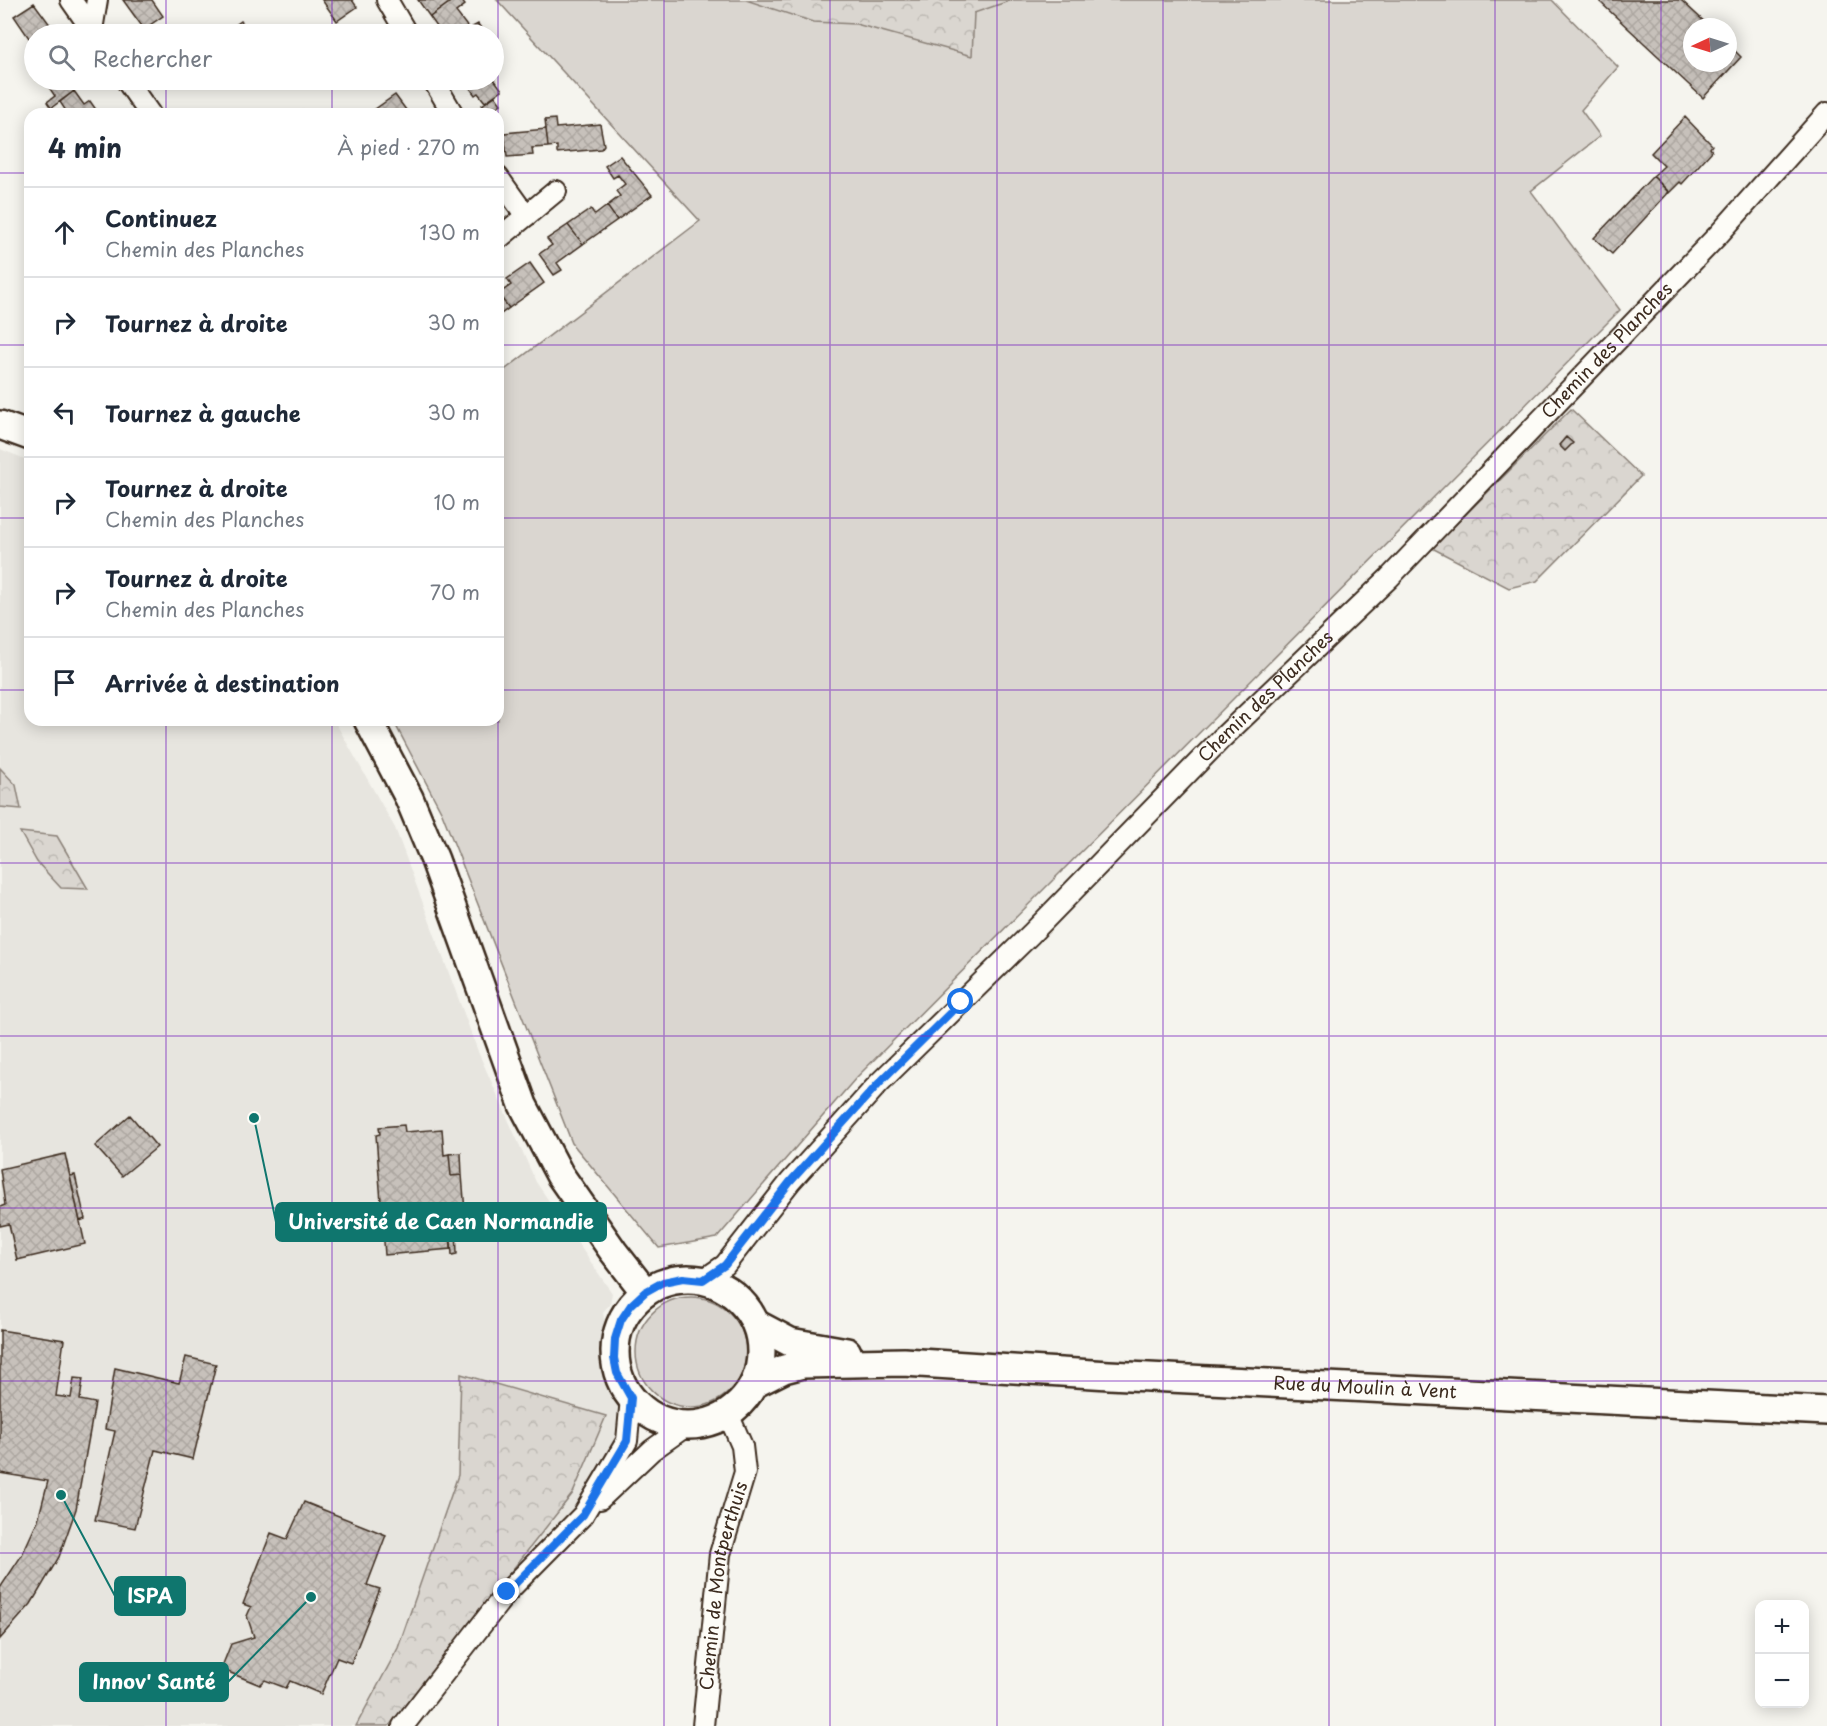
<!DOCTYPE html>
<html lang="fr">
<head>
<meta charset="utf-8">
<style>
  body { margin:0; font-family:"Playpen Sans",sans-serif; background:#f6f6f7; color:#1f2937 }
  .controls { position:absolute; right:18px; bottom:18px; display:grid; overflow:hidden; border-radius:12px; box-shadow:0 3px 15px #0003 }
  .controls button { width:54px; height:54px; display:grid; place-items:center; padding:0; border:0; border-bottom:2px solid #e0e1e3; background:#fff; color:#1f2937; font:30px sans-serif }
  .compass { position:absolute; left:1683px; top:18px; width:54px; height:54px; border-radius:50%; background:#fff; box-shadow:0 3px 15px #0003; rotate:266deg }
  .stop { position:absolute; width:18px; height:18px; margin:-14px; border:4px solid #1a73e8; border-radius:50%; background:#fff }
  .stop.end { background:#1a73e8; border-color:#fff; box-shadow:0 2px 6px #0008 }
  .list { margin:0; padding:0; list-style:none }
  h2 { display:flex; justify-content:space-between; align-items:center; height:78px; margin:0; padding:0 24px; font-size:26px }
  h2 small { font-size:20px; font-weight:400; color:#747a83 }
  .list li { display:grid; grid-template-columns:39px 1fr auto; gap:18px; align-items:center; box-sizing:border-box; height:90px; padding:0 24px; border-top:2px solid #e0e1e3 }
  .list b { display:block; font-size:22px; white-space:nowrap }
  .list p { margin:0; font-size:20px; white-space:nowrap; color:#747a83 }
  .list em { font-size:20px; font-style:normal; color:#747a83 }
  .icon { flex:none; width:33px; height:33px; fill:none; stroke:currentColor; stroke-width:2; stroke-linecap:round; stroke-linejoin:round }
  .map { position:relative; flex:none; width:1827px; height:1726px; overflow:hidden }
  .search { position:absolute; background:#fff; box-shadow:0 3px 15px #0003; left:24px; top:24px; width:480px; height:66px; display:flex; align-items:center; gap:15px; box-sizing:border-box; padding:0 21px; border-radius:33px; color:#747a83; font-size:22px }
  .panel { position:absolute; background:#fff; box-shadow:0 3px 15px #0003; left:24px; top:108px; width:480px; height:618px; border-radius:18px }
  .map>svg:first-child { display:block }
</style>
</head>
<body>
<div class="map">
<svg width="1827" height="1726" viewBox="0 0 1827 1726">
  <defs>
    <pattern id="forest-crowns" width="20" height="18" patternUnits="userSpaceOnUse" patternTransform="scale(1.5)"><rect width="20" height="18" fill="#dad6d0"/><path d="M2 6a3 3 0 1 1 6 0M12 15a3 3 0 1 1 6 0" fill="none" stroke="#bcb8b2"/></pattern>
    <pattern id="building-cross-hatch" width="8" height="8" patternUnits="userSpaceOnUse" patternTransform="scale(1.5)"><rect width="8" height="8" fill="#c7c1bb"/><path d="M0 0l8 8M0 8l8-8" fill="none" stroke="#aca6a0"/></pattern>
  </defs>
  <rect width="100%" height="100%" fill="#f5f4ee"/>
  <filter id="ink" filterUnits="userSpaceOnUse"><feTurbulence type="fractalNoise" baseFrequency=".0167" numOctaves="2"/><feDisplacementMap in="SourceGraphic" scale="12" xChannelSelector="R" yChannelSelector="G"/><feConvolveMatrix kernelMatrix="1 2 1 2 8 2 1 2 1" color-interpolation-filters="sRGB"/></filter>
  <g filter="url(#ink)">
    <path fill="#e7e5df" d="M0,449L30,461V720H334L395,828L479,1054L536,1182L612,1293L610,1304L603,1312L615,1392L624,1413L616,1444L576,1506L547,1534L507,1592L403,1726H0Z"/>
    <path fill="#dad6d0" stroke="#8a8077" stroke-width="1.5" d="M497,0H1552L1618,67L1581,110L1600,136L1531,191L1620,310L856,1078L717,1238L659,1248L572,1143L442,813L393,720H498V375L700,221Z
      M636 1352a55 55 0 1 1 110 0a55 55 0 1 1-110 0Z"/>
    <path fill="url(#forest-crowns)" stroke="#8a8077" stroke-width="1.5" d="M746,0H1012L974,13L972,56L856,24L813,22Z
      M1571,409L1641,476L1537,581L1509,588L1432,548Z
      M0,768L16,785L21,809L0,807Z
      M20,832L57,836L88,889L61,888L37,862Z
      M461,1374L606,1416L573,1493L389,1726H356L398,1648L458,1475Z"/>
    <path fill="url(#building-cross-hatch)" stroke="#3b2a1e" stroke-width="1.5" d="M123,0H152L163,16L144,29Z
      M322,0H352L357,7L337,21Z
      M418,0H453L430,17Z
      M453,0H461L465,5L456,12L469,29L478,24L483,31L478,34H442L430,17Z
      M1602,0H1681L1710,27H1692V63H1728V44L1741,57L1703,98L1600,2Z
      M34,3L51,26L39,34H34L31,41L14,16Z
      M241,21L251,34H223Z
      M494,79L502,90L485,102L478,93L475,95L464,80Z
      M44,80H66L74,91L51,108L47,102L55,96Z
      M74,91L84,105L90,101L99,114H68L60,102Z
      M395,95L409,114H372L371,112Z
      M495,96L501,104L488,113L482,105Z
      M325,109L326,114H287L286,112Z
      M1685,117L1712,145L1710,148L1712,151L1682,184L1680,182L1669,193L1653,176L1664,166L1651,153Z
      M555,119L556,128L600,124L604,145L601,149L557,153V146L548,147L545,120Z
      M546,129L548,147L532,148L533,155L507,157L504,133Z
      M620,156L652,195L617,220L607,206L620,196L616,191L625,184L618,175L613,178L605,166Z
      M1653,176L1669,192L1612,254L1594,238Z
      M607,206L617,220L583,244L568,225L591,209L595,215Z
      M568,225L583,244L557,263L562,270L554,275L539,254L552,245L547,239Z
      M530,263L544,283L509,308L498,294L511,285L507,279Z
      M498,294L509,308L498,316Z
      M1566,437L1573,443L1565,451L1559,445Z
      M130,1115L157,1147L122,1176L95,1146Z
      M404,1125L405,1132L442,1129L444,1155L449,1154L451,1176L462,1175L465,1211L455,1223L456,1227L450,1228L451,1249L385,1255L376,1135L380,1134L379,1127Z
      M461,1153L462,1175L451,1176L449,1154Z
      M65,1154L85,1244L17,1260L9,1224L0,1226V1207L5,1205L0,1169Z
      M75,1175L85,1219L80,1221L70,1176Z
      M456,1227L457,1254L452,1255L450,1228Z
      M0,1330L64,1340L56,1396L71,1398L74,1378L83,1379L80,1400L95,1403L76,1509L59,1557L31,1604L0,1639V1588L22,1555L38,1520L48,1481L0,1473Z
      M186,1357L216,1364L193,1459L155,1450L135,1528L95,1520L115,1431L105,1429L115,1368L179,1383Z
      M304,1502L386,1535L367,1585L380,1589L351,1663L337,1658L321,1694L290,1681L286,1688L265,1680L260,1685L221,1669L231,1644L254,1637L247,1616L251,1607L243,1604L271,1533L287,1539Z"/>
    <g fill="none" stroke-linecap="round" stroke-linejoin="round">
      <defs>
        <g id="minor">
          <path d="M71,0L92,30"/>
          <path d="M387,0L407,34"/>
          <path d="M96,34L92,30L97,0"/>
          <path d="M126,80L150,114"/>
          <path d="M433,80L453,114"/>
          <path d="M498,177L526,216"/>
          <path d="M498,239L556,191"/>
          <path id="s1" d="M703,1280L725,1265L790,1182L879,1083L1031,934L1221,739L1389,578L1719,234L1827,113"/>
          <path d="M600,1499L652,1450L686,1426"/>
          <path d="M403,1726L507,1592L583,1515L627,1441L631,1398"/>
          <path id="s2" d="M703,1726L720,1554L745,1472L742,1446L728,1414"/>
        </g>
        <g id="secondary">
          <path d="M0,425L30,436"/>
          <path d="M368,720L409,798L435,860L523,1105L560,1175L613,1251L645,1292"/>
          <circle cx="688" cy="1352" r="73"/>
          <path d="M756,1324L790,1342L847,1352"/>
          <path id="s3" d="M754,1384L784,1369L803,1364L904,1362L1109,1375L1827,1411"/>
        </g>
      </defs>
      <use href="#minor" stroke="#3b2a1e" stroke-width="24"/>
      <use href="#secondary" stroke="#3b2a1e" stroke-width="32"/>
      <use href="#minor" stroke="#fdfcf7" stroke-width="20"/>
      <use href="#secondary" stroke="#fdfcf7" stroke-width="27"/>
    </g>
  </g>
  <g fill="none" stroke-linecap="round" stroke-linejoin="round" filter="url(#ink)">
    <path stroke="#1a73e8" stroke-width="8" d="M507,1592L583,1515L627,1441L631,1398L617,1373L614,1358L615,1339L621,1320L631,1305L645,1292L663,1282L683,1278L703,1280L725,1265L790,1182L879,1083L961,1002"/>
  </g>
  <path fill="none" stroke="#7b2cbf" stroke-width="1.5" stroke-opacity="0.55" d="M166,0V34M332,0V34M498,0V1726M664,0V1726M830,0V1726M997,0V1726M1163,0V1726M1329,0V1726M1495,0V1726M1661,0V1726M166,80V114M332,80V114M0,173H30M498,173H1827M0,345H30M498,345H1827M0,518H30M498,518H1827M0,690H30M498,690H1827M166,720V1726M332,720V1726M0,863H1827M0,1036H1827M0,1208H1827M0,1381H1827M0,1553H1827"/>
  <g text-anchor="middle" stroke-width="4.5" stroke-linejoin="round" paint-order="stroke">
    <g font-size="18" fill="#3b2a1e" stroke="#fdfcf7">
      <text dy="6" stroke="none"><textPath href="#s1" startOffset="1298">Chemin des Planches</textPath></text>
      <text dy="6" stroke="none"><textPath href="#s1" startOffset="812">Chemin des Planches</textPath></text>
      <text dy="6" stroke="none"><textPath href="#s3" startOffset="616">Rue du Moulin à Vent</textPath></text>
      <text dy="6" stroke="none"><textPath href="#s2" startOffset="142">Chemin de Montperthuis</textPath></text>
    </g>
  </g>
  <path fill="none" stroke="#0f766e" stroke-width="2" d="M254 1118L276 1222M61 1495L115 1596M311 1597L228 1682"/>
  <g fill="#0f766e" stroke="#fdfcf7" stroke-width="2">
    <circle cx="254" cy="1118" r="6"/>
    <circle cx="61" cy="1495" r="6"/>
    <circle cx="311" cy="1597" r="6"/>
  </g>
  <g fill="#0f766e" stroke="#0f766e" stroke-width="2">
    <rect x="276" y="1203" width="330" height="38" rx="6"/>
    <rect x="115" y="1577" width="70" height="38" rx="6"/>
    <rect x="80" y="1663" width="148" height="38" rx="6"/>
  </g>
  <g font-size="20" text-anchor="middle" font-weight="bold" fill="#fff">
    <text x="441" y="1229">Université de Caen Normandie</text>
    <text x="150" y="1603">ISPA</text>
    <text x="154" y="1689">Innov' Santé</text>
  </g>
</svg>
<div class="controls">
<button>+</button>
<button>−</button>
</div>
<svg class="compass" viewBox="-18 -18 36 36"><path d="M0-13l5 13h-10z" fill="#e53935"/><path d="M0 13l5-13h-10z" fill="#747a83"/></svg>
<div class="stop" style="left:961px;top:1002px"></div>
<div class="stop end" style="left:507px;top:1592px"></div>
<div class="search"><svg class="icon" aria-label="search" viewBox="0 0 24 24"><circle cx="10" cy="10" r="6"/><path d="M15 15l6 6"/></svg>Rechercher</div>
<section class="panel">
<h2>4 min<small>À pied · 270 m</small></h2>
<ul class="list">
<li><svg class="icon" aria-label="ahead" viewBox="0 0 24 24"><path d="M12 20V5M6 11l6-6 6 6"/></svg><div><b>Continuez</b><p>Chemin des Planches</p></div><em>130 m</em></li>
<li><svg class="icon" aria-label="right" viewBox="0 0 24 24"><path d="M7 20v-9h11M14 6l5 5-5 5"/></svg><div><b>Tournez à droite</b></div><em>30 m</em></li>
<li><svg class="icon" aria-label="left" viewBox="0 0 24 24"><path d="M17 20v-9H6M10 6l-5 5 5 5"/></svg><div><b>Tournez à gauche</b></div><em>30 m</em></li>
<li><svg class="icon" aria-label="right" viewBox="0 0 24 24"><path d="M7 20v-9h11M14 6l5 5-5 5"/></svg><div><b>Tournez à droite</b><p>Chemin des Planches</p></div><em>10 m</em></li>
<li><svg class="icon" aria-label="right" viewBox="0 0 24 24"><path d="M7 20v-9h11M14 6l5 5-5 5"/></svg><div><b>Tournez à droite</b><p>Chemin des Planches</p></div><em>70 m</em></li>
<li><svg class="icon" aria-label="arrive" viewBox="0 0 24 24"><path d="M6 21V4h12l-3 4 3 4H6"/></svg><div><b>Arrivée à destination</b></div></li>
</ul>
</section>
</div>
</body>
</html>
